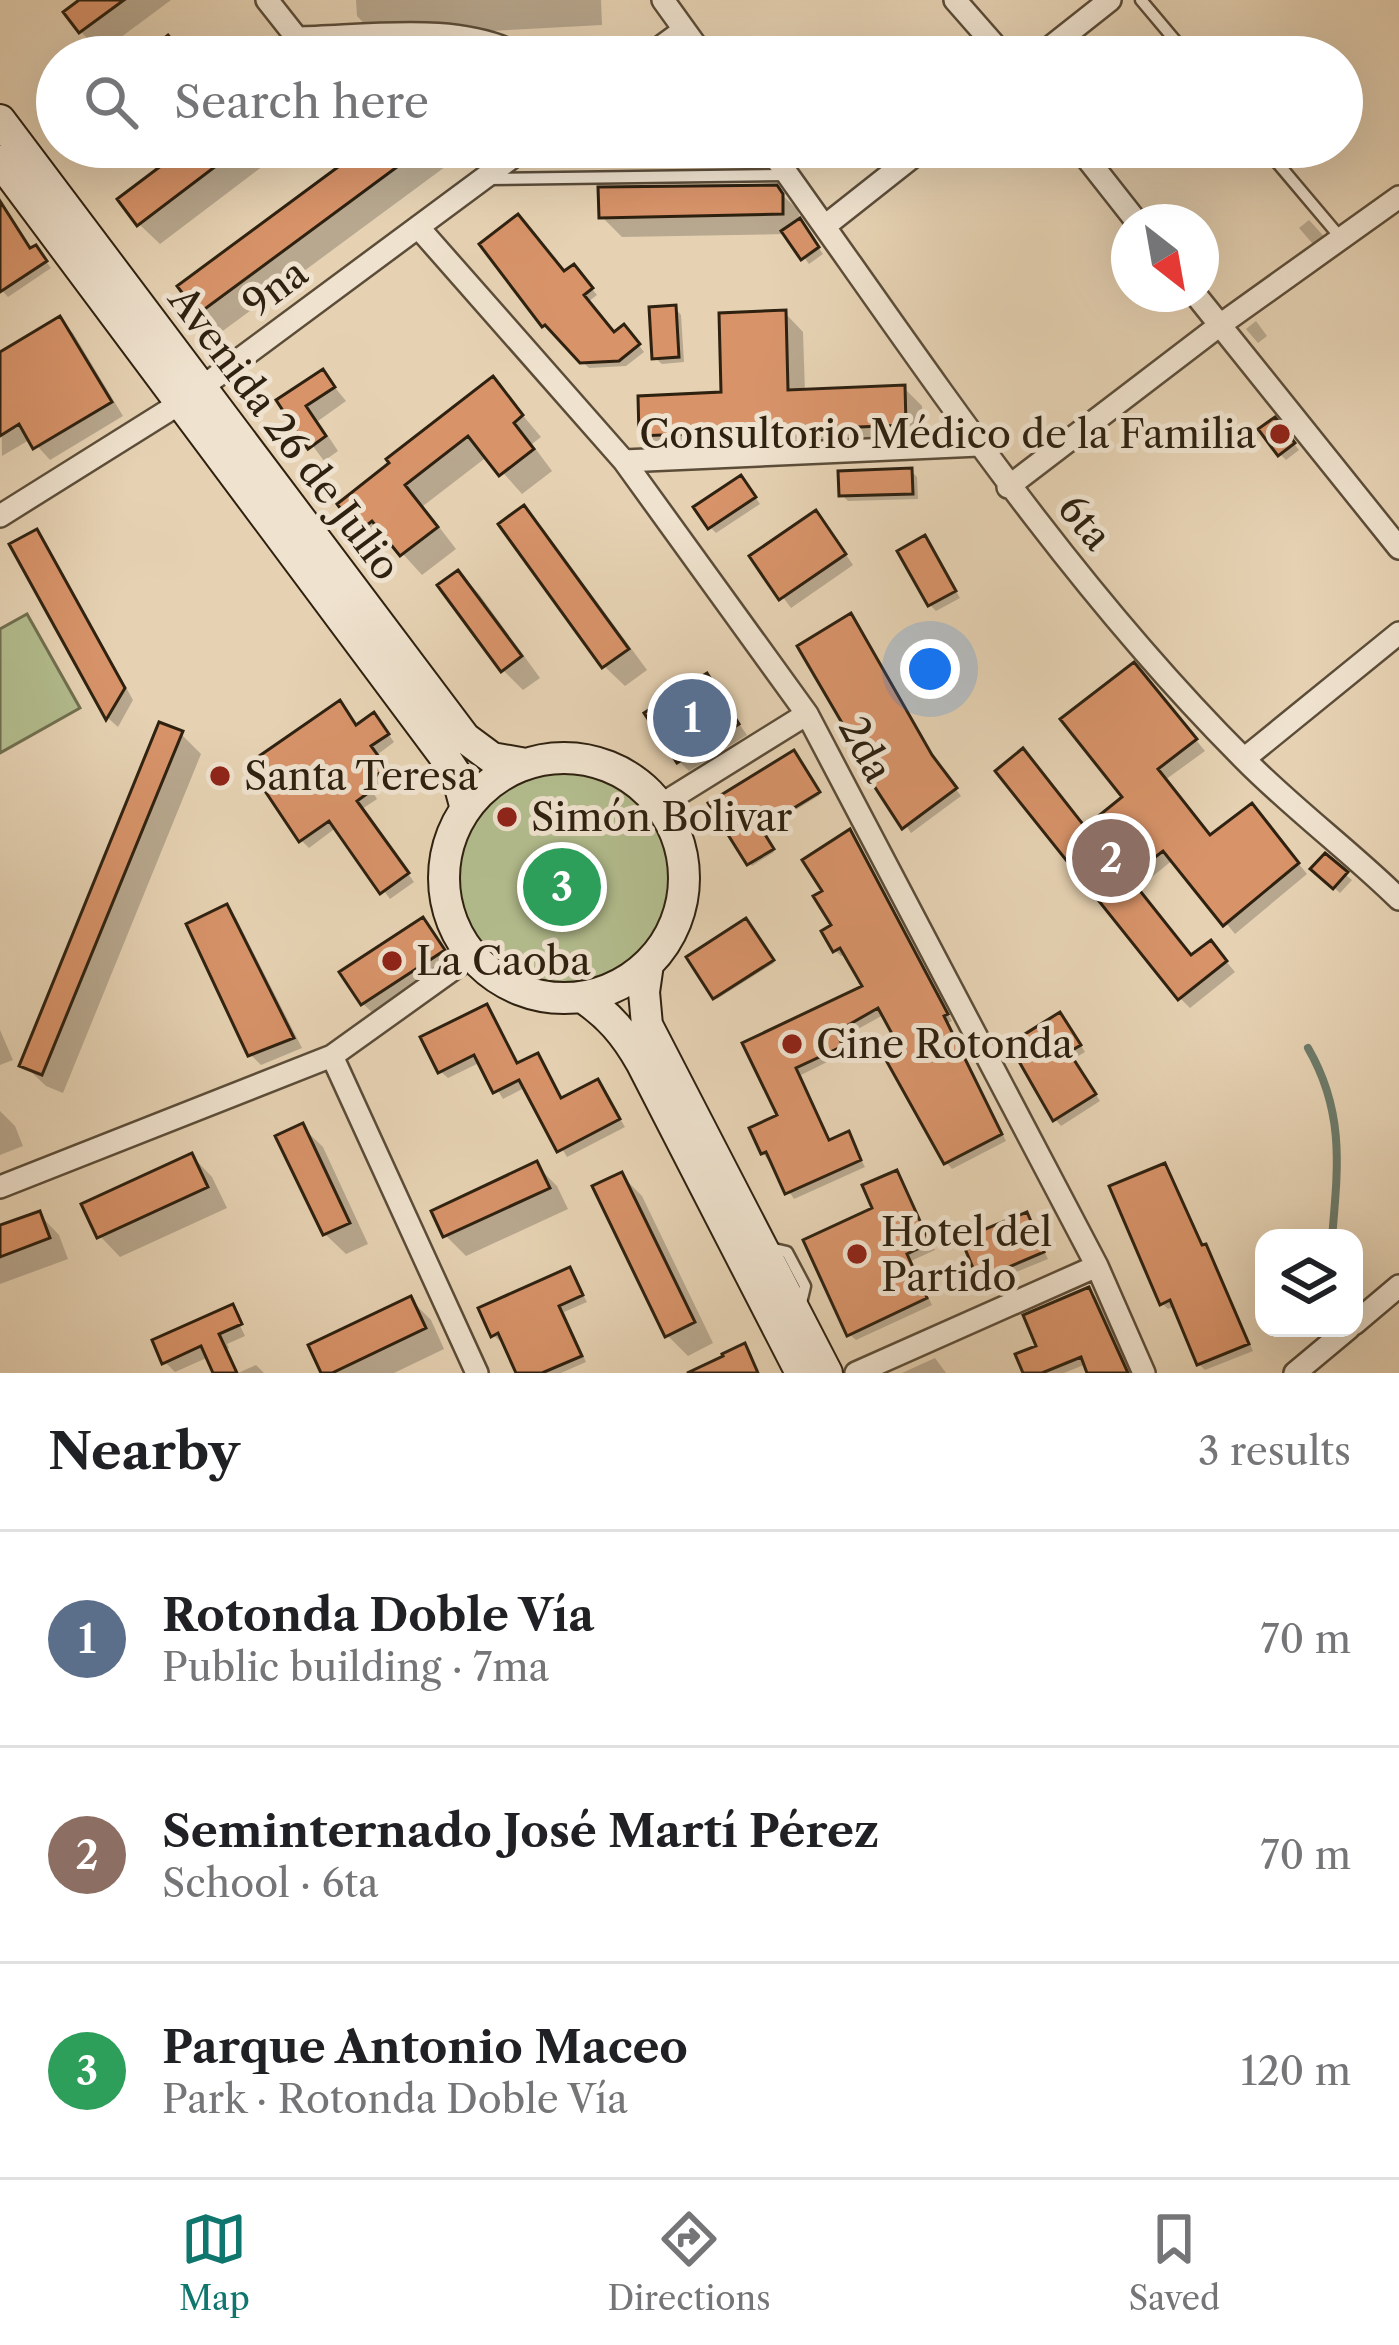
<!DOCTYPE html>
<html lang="en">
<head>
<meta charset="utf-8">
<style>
  body { margin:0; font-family:"Libre Caslon Text",serif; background:#f2f2f2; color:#202124 }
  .controls { position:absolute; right:36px; bottom:36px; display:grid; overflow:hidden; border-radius:24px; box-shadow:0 12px 48px #0002 }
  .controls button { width:108px; height:108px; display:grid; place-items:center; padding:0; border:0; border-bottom:3px solid #e0e0e0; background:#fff; color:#202124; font:60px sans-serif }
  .compass { position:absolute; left:1111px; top:204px; width:108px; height:108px; border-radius:50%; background:#fff; box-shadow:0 12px 48px #0002; rotate:149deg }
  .you { position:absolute; left:930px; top:669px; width:42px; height:42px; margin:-30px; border:9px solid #fff; border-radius:50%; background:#1a73e8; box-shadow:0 0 0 18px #1a73e833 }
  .badge { display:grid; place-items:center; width:78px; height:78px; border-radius:50%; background:#0f766e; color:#fff; font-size:39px; font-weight:700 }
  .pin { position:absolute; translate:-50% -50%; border:6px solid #fff; box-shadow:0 3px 12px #0006 }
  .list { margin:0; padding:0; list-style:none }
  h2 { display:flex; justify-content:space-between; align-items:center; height:156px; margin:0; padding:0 48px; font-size:51px }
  h2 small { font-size:39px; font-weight:400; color:#757577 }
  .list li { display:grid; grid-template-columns:78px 1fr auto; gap:36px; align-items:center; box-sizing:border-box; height:216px; padding:0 48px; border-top:3px solid #e0e0e0 }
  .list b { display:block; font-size:45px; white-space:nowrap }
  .list p { margin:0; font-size:39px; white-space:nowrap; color:#757577 }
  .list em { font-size:39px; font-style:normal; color:#757577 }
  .icon { flex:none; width:66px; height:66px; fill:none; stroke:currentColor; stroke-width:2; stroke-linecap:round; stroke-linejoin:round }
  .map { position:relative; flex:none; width:1399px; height:1373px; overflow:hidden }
  .search { position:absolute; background:#fff; box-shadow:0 12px 48px #0002; left:36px; right:36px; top:36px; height:132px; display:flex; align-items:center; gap:30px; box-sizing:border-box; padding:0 42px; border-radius:66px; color:#757577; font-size:45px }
  .sheet { height:804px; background:#fff }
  nav { display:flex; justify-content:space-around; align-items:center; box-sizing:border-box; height:168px; border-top:3px solid #e0e0e0; background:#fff; font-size:33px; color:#757577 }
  nav a { display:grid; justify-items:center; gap:6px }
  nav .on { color:#0f766e }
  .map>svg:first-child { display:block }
</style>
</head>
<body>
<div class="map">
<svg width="1399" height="1373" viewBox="0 0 1399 1373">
  <rect width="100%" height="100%" fill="#e6d2b3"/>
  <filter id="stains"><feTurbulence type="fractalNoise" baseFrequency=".00167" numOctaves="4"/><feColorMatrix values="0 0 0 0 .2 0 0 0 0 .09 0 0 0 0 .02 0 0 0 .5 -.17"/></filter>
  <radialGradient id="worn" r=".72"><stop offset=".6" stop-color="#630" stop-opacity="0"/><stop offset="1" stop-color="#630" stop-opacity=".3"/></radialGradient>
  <path fill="#b3bd8e" stroke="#706f4f" stroke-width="3" d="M566,147H749L756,156L543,166Z
    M27,614L80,708L0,753V629Z
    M453 881a109 109 0 1 1 218 0a109 109 0 1 1-218 0Z"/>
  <path fill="#0003" d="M84,0H171L101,52L81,32Z
    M356,0H601L602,25L377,37L357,16Z
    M106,147H129L116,157Z
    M191,147H288L160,244L139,224Z
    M370,147H472L220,333L200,312Z
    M775,188L797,209L803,225L823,254L809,264L787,234L622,237L602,217Z
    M0,204L32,251L41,255L51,268L8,297L0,288Z
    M1309,220L1330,243L1319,251L1299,228Z
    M580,274L597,295L588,302L614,335L630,334L644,352L626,366L589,368L544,325L565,275Z
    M675,308L681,315L684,362L662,364L655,358Z
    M785,313L803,332L805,392L904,388L922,406L923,442L660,453L642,434L724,395Z
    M59,319L73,333L123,416L50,460L31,439L2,456L0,355Z
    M1256,321L1267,336L1258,343L1246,329Z
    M323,373L346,401L318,421L338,451L324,461L280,401Z
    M493,380L541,437L532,444L552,471L522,494L488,456L423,506L456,549L422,575L392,542L381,550L360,530Z
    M1281,427L1299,450L1286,460L1280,454Z
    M911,471L917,477L918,499L848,501L842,495Z
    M747,485L760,504L716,533L710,527Z
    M524,509L544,530L647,670L625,686L604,666Z
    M825,524L853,565L791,608L753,557Z
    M37,533L46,543L133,700L118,727L109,719L13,546Z
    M925,539L960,598L936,611L930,605Z
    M458,574L479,594L540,678L523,690L503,670Z
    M1143,676L1205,751L1165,780L1211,838L1261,817L1307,874L1235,934L1174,859L1137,889L1192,958L1220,954L1235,972L1190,1008L1180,998L1086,830L1126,798Z
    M706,677L747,735L689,771L679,761Z
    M381,724L394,742L377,755L392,777L372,791L377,799L362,809L414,882L390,899L337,827L309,848L301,840L358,727Z
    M181,734L201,754L63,1093L46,1086L25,1066Z
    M858,755L938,765L961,796L911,833Z
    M796,756L820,795L761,831L774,852L752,866L713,804Z
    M850,833L952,1021L948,1023L1006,1141L952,1169L946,1162L907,1055L885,1014L840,1039L847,1052L801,1075L831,1143L848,1135L865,1167L794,1199L763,1153L781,1117L746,1044L866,987L847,953L841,956L835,950V926L826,892Z
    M1325,857L1352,880L1340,893L1314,869Z
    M226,908L236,918L302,1048L261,1065L251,1055Z
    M422,920L452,961L373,1013L363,1004Z
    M746,922L774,963L717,999L715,997Z
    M486,1007L519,1066L537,1056L563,1100L598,1082L625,1127L567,1157L526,1087L503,1099L481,1062L448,1078L440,1071Z
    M1066,1022L1085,1052L1073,1059L1100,1101L1061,1126L1055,1119Z
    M0,1030L13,1060L0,1065Z
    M0,1111L15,1126L23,1146L0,1155Z
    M302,1127L323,1147L368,1244L346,1254L325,1234Z
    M192,1156L212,1177L227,1208L120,1257L100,1236Z
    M536,1165L557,1186L568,1209L466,1256L445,1235Z
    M1165,1167L1204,1246L1211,1253L1253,1351L1205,1370L1199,1364L1176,1306L1168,1309L1162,1303Z
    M896,1173L935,1250L911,1261L932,1305L856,1340L849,1334L876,1209Z
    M621,1175L642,1196L713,1343L688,1356L667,1335Z
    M39,1214L59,1235L68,1259L0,1284V1229Z
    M1027,1216L1048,1259L987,1284L981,1278Z
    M570,1271L587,1302L564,1312L586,1362L561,1373H519L504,1339L500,1341L493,1335Z
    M1089,1290L1096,1297L1131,1373H1090L1086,1364L1064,1373H1026L1040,1348Z
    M410,1299L431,1320L444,1349L394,1373H324Z
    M232,1307L240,1315H235L245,1336L227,1344L229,1348L175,1372L165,1362Z
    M935,1358L946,1373H902Z
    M256,1365L264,1373H238Z"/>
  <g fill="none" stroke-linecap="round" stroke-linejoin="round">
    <path stroke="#6d7c6b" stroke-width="8" d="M1308,1048C1345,1112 1338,1167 1332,1238"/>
  </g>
  <path fill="#d89369" stroke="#2e2110" stroke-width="3" d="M79,0H124L79,33L63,12Z
    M168,35L186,57H141Z
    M186,147H241L137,226L117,199Z
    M365,147H424L198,314L177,286Z
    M777,185L783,194V214L599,218L598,187Z
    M0,201L30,248L36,245L47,261L0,292Z
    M518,214L564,271L574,264L593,288L584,295L614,332L624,324L640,344L619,361L580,363L545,325L542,327L479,244Z
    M800,218L819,247L801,260L781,231Z
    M676,305L679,357L652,359L649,307Z
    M786,310L788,390L905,385L906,425L639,436L638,396L721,392L719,313Z
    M60,316L112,402L33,449L19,424L0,436V352Z
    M323,369L335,387L306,406L326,436L308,449L276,400Z
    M493,376L523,415L514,423L534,449L499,476L468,436L405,485L438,527L400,556L372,521L358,532L337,504L389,463L386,459Z
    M1275,417L1295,443L1278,456L1258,429Z
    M912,468L913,494L839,496L838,471Z
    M741,475L756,497L708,529L693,507Z
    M524,505L629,649L602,668L498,524Z
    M816,510L846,554L779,600L749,556Z
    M37,529L125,688L106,720L9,544Z
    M925,535L956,591L928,606L897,551Z
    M458,570L522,656L501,672L437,585Z
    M851,613L932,755L957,788L902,829L854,755L859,752L797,646Z
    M1134,662L1197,739L1158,769L1210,835L1252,803L1299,863L1223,926L1163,851L1129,877L1191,955L1211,940L1227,961L1178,1000L995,771L1023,748L1085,827L1122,797L1060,719Z
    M707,673L739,724L677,763L644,713Z
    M340,700L356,725L374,712L389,734L371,746L387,768L367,782L372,790L357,801L409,873L380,894L329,821L299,842L259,782L264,778L252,761Z
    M159,722L183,731L42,1075L19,1066Z
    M794,750L820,792L761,828L774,849L747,865L708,803Z
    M850,829L948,1014L944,1016L1002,1134L944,1164L887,1062L903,1054L878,1008L836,1032L843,1046L796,1068L829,1140L849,1131L861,1160L785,1194L766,1152L761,1154L749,1128L777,1115L742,1043L862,986L840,948L833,952L821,931L831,925L813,896L822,891L802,860Z
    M1325,853L1348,872L1333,889L1310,869Z
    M227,904L294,1038L248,1056L186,924Z
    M423,917L445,950L361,1005L339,972Z
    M746,918L774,960L713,999L686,957Z
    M487,1004L517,1063L538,1053L561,1098L598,1079L620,1119L557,1152L519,1080L493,1093L474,1055L438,1073L420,1037Z
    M1060,1012L1081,1045L1069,1052L1096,1094L1053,1121L1009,1044Z
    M303,1123L350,1223L323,1235L275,1136Z
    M192,1153L208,1187L97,1238L81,1204Z
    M537,1161L550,1188L443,1237L431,1211Z
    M1165,1163L1202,1245L1206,1244L1249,1344L1197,1365L1170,1300L1160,1305L1109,1186Z
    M897,1170L930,1243L907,1254L927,1298L847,1336L803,1240L872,1208L862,1185Z
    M622,1172L695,1322L665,1337L592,1186Z
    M40,1211L50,1238L0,1257V1225Z
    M1027,1212L1044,1252L978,1280L961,1239Z
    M570,1267L583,1295L559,1306L582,1356L542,1373H516L498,1333L491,1337L478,1308Z
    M1089,1287L1128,1373H1087L1081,1357L1042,1373H1023L1015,1354L1036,1346L1023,1315Z
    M411,1296L426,1328L332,1373H321L308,1345Z
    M233,1304L242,1324L219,1334L237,1373H213L201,1346L162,1364L152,1340Z
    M745,1343L758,1373H687L723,1356L722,1354Z"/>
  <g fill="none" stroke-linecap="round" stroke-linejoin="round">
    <defs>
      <path id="lane" d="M1141,0L1189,57
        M1264,147L1340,237
        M486,179L786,175
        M770,1248L787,1252L805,1286L800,1307"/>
      <path id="street" d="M267,0L297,38C365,37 463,21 522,57
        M663,0L704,57
        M955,0L1005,57
        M647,57L684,30
        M1038,57L1110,0
        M768,147C918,356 1060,575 1243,758C1292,808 1349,850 1399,899
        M1078,147L1137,222
        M825,226L925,147
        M418,227L624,461L807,714L1097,1266L1144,1373
        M1195,294L1399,548
        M624,461L979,445
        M1008,487L1220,325L1399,197
        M0,516L182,402L526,147
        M1244,759L1399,633
        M659,806L807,714
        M332,1056L477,1373
        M0,1187L332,1056L473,955
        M1354,1324L1399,1286
        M856,1373L1097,1266
        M1295,1373L1349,1328"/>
      <path id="secondary" d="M0,120L465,738L492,758L526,764
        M0,161L442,753L457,776L466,809
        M444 878a120 120 0 1 1 240 0a120 120 0 1 1-240 0Z
        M648,964L644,992L647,1025L827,1373
        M582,997C609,1015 625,1034 641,1062L801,1373"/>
    </defs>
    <use href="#lane" stroke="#5c4d39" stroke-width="15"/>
    <use href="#street" stroke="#5c4d39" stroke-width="26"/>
    <use href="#secondary" stroke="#2e2110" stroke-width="34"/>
    <use href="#lane" stroke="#efe2ce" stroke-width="10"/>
    <use href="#street" stroke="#efe2ce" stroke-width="21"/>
    <use href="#secondary" stroke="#efe2ce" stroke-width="30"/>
  </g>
  <g fill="#8f2418" stroke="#efe2ce" stroke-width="4.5">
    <circle cx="1280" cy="434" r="12"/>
    <circle cx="220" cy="776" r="12"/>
    <circle cx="507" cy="817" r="12"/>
    <circle cx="392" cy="961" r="12"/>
    <circle cx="792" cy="1044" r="12"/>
    <circle cx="857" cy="1254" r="12"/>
  </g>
  <g text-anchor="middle" stroke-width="10" stroke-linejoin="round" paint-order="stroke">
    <g font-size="39" fill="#2e2110" stroke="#efe2ce">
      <text transform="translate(275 288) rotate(-37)" y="14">9na</text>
      <text transform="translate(285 433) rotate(53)" y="14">Avenida 26 de Julio</text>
      <text transform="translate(1085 522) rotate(50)" y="14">6ta</text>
      <text transform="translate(866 749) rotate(62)" y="14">2da</text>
    </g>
    <g font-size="39" fill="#2e2110" stroke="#efe2ce" text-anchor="start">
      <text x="1256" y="448" text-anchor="end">Consultorio Médico de la Familia</text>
      <text x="244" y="790">Santa Teresa</text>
      <text x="531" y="831">Simón Bolivar</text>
      <text x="416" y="975">La Caoba</text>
      <text x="816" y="1058">Cine Rotonda</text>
      <text x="881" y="1246">Hotel del<tspan x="881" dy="45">Partido</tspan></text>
    </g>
  </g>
  <rect width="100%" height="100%" filter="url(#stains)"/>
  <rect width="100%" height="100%" fill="url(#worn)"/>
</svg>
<div class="controls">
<button><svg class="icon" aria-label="layers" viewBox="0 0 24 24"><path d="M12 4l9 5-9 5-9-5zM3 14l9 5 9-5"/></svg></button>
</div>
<svg class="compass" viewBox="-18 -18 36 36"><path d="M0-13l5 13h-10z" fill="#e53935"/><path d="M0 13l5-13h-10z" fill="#757577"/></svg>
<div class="you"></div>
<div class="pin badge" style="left:692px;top:718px;background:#5c6f8a">1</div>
<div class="pin badge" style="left:1111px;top:858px;background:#8d6e63">2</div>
<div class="pin badge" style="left:562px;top:887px;background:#2e9e5b">3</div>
<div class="search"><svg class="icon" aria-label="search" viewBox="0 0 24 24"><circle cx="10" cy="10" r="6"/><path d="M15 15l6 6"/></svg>Search here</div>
</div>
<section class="sheet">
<h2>Nearby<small>3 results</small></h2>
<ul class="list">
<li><span class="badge" style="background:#5c6f8a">1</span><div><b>Rotonda Doble Vía</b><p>Public building · 7ma</p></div><em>70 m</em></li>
<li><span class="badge" style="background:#8d6e63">2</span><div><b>Seminternado José Martí Pérez</b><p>School · 6ta</p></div><em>70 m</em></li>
<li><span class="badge" style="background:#2e9e5b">3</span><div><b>Parque Antonio Maceo</b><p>Park · Rotonda Doble Vía</p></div><em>120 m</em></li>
</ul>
</section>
<nav>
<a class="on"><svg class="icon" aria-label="map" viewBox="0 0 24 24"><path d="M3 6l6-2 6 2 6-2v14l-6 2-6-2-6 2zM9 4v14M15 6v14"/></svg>Map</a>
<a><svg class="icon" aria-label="directions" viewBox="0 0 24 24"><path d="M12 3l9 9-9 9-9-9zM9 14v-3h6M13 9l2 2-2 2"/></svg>Directions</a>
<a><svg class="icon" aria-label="saved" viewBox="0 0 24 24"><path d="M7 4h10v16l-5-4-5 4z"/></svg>Saved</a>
</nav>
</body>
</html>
